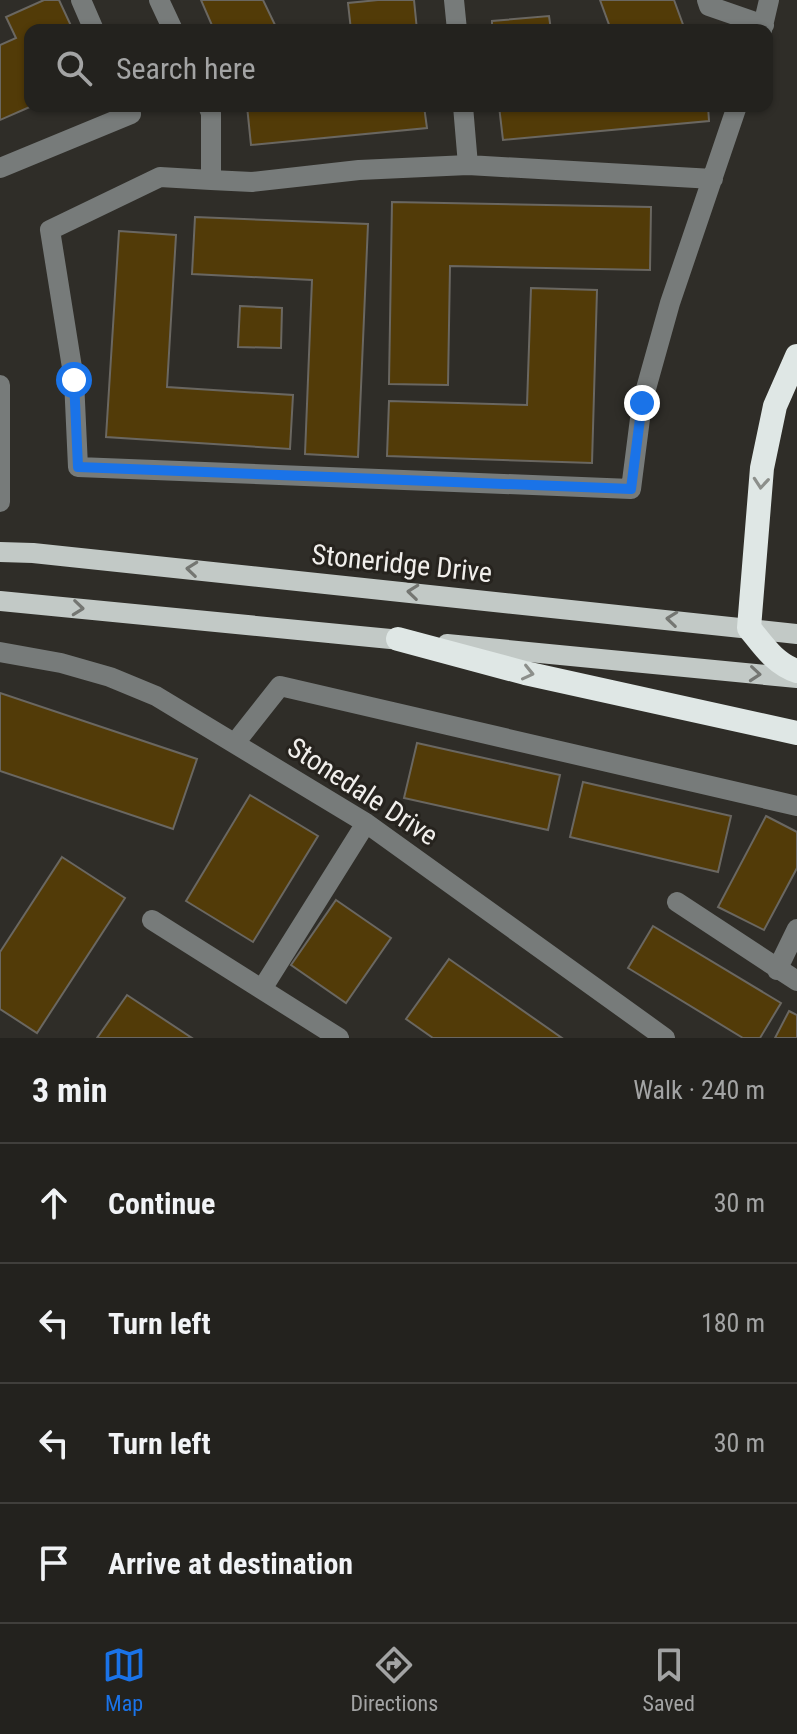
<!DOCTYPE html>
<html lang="en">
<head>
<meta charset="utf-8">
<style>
  body { margin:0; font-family:"Roboto Condensed",sans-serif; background:#2f2f2b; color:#f1f3f6 }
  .stop { position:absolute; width:24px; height:24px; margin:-18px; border:6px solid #1a73e8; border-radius:50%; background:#fff }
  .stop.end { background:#1a73e8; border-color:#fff; box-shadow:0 2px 8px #0008 }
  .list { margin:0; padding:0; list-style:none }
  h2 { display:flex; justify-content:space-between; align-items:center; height:104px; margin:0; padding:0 32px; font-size:34px }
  h2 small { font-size:26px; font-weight:400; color:#a3a4a4 }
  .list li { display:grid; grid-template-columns:52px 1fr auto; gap:24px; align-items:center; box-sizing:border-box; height:120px; padding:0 32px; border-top:2px solid #403f3c }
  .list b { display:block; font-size:30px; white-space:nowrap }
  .list em { font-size:26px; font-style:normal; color:#a3a4a4 }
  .icon { flex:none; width:44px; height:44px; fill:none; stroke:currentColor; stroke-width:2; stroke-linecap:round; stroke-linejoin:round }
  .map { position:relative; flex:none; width:797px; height:1038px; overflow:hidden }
  .search { position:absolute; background:#23221e; box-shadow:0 2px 6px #0004; left:24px; right:24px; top:24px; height:88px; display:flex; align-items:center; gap:20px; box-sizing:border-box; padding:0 28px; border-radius:16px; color:#a3a4a4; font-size:30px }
  .sheet { height:584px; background:#23221e }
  nav { display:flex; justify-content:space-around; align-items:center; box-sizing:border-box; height:112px; border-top:2px solid #403f3c; background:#23221e; font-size:22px; color:#a3a4a4 }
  nav a { display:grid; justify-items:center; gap:4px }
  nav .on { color:#1a73e8 }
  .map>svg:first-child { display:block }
</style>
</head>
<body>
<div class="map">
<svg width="797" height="1038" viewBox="0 0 797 1038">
  <rect width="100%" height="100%" fill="#2f2d28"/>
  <path fill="#523b08" stroke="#6a6761" stroke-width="2" d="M44,0H59L73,30H30L32,106L0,120V45L16,38L6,17Z
    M201,0H263L277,29L214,30Z
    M378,0H414L417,30H351L348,3Z
    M600,0H674L685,30H611Z
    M549,16L551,30H492V21Z
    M247,106H424L427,128L251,145Z
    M499,106H708L709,121L503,140Z
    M392,202L651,207L650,270L450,266L448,385L389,384Z
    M195,217L368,224L358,457L305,454L312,280L192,274Z
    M119,231L176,235L167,387L293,395L290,449L106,437Z
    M531,288L597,290L592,463L387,456L389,401L527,405Z
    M240,306L282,308L281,348L238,347Z
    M0,693L197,759L173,829L0,771Z
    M417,743L560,775L548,830L404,798Z
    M583,782L731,816L718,872L570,837Z
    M250,795L318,836L253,942L186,901Z
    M766,816L797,832V868L764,930L718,907Z
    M62,857L125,898L37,1033L0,1009V952Z
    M336,900L391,938L346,1003L291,965Z
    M653,926L781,1003L760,1038H743L628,968Z
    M449,959L562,1038H433L406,1019Z
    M127,995L192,1038H97Z
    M789,1011L797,1015V1038H775Z"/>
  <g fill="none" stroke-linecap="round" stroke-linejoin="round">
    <path stroke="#777b7a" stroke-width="20" d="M81,0L94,30
      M159,0L173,30
      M454,0L457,30
      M707,0L709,6L764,25
      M762,30L769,0
      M208,106L211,113V180L160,177L50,230L74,380L78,467L631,489L642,403L670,303L737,106
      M463,106L468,165
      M0,168L131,114L128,106
      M211,180L252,182L359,170L468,165L713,179
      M0,385V502
      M0,652L61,663L110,677L156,696L366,823L665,1038
      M235,743L280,686L797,806
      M677,902L797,981
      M152,920L339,1038
      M777,970L797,929
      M262,989L366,823"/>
    <path stroke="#c2c9c6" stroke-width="20" d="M0,552L33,553L797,634
      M0,601L411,641
      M447,644L797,678"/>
    <path stroke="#dfe7e5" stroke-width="24" d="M797,356L775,406L762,468L749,628C763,645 775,664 797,671
      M398,639L525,673L797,733"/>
  </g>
  <defs><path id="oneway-chevron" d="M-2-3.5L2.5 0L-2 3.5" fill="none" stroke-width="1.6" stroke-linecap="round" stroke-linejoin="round" transform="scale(2)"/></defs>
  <g stroke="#8c8f8b">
    <use href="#oneway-chevron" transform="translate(761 483) rotate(95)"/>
    <use href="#oneway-chevron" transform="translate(528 673) rotate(13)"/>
  </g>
  <g stroke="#747672">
    <use href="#oneway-chevron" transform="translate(192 569) rotate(-174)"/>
    <use href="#oneway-chevron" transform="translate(413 592) rotate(-174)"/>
    <use href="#oneway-chevron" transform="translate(78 608) rotate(6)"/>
    <use href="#oneway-chevron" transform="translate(672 619) rotate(-174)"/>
    <use href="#oneway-chevron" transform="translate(755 674) rotate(5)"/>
  </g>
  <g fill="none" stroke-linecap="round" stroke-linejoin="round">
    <path stroke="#1a73e8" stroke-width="10" d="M74,380L78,467L631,489L642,403"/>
  </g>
  <g text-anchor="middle" stroke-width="6" stroke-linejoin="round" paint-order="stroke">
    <g font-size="28" fill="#f1efec" stroke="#26231e">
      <text transform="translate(402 563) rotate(6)" y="10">Stoneridge Drive</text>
      <text transform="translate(363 791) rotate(33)" y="10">Stonedale Drive</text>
    </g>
  </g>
</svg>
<div class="stop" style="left:74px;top:380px"></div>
<div class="stop end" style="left:642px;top:403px"></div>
<div class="search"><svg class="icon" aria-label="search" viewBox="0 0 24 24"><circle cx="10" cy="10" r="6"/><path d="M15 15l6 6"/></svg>Search here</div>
</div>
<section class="sheet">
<h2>3 min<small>Walk · 240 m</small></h2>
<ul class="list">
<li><svg class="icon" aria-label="ahead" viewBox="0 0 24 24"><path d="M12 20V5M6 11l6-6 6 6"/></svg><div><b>Continue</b></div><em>30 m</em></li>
<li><svg class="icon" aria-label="left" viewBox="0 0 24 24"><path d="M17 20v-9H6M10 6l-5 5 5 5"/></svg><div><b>Turn left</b></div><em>180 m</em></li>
<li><svg class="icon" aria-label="left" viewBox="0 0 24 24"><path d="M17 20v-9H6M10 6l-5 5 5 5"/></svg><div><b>Turn left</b></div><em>30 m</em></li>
<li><svg class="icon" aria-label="arrive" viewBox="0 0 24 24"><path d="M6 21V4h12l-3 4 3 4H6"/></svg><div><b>Arrive at destination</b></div></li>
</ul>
</section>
<nav>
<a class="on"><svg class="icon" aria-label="map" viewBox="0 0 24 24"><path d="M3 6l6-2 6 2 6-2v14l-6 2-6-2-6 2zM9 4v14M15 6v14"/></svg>Map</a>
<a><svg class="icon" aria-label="directions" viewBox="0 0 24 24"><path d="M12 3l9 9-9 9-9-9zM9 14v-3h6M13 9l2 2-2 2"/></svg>Directions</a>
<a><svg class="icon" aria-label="saved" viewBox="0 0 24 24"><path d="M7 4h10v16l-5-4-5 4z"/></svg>Saved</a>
</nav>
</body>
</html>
